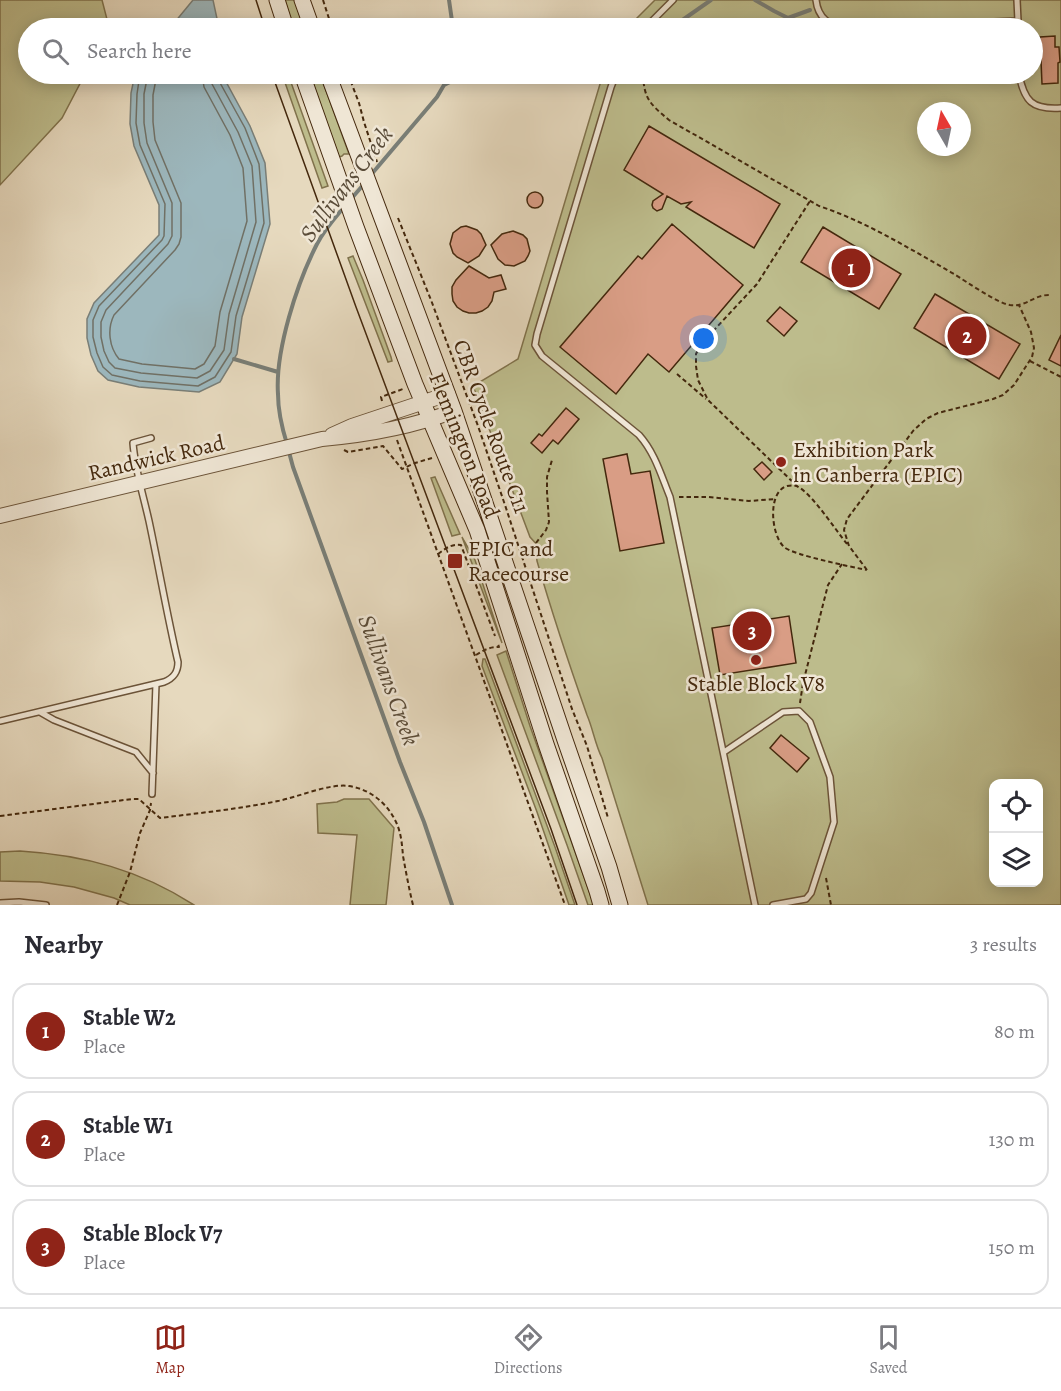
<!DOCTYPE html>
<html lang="en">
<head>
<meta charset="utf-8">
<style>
  body { margin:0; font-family:Alegreya,serif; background:#f7f7f7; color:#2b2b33 }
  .controls { position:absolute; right:18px; bottom:18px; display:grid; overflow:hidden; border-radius:12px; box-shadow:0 3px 15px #0003 }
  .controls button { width:54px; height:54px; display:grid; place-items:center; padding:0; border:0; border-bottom:2px solid #e1e1e2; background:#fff; color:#2b2b33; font:30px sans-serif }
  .compass { position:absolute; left:917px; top:102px; width:54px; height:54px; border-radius:50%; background:#fff; box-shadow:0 3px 15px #0003; rotate:351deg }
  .you { position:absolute; left:704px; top:339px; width:21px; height:21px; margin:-15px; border:4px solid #fff; border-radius:50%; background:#1a73e8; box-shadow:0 0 0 9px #1a73e833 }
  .badge { display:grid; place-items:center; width:39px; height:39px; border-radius:50%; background:#8f2418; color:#fff; font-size:20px; font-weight:700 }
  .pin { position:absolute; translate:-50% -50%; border:3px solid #fff; box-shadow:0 2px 6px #0006 }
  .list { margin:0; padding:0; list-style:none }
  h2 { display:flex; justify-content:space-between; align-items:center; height:78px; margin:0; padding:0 24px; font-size:26px }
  h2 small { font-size:20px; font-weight:400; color:#7c7c81 }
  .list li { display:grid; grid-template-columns:39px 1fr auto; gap:18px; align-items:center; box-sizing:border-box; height:96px; margin:0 12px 12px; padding:0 12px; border:2px solid #e1e1e2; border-radius:18px }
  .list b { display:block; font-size:22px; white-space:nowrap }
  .list p { margin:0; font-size:20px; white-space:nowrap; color:#7c7c81 }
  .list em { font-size:20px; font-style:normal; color:#7c7c81 }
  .icon { flex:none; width:33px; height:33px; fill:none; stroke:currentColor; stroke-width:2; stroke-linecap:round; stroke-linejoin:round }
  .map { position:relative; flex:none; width:1061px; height:905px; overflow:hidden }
  .search { position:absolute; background:#fff; box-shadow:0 3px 15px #0003; left:18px; right:18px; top:18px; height:66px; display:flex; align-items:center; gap:15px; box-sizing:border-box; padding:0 21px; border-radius:33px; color:#7c7c81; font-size:22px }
  .sheet { height:402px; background:#fff }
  nav { display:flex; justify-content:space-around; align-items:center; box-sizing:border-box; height:84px; border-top:2px solid #e1e1e2; background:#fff; font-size:16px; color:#7c7c81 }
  nav a { display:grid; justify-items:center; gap:3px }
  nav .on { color:#8f2418 }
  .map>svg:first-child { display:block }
</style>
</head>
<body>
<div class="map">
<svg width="1061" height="905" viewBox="0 0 1061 905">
  <rect width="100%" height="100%" fill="#e6d9be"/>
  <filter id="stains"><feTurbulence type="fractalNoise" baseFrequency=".00333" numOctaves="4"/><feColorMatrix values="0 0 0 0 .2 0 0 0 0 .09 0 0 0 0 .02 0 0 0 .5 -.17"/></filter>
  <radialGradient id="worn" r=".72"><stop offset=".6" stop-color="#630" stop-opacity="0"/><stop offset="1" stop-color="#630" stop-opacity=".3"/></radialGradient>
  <path fill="#bdbc8c" stroke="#80724c" stroke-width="1.5" fill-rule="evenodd" d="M0,0H102L109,27V28H28V74H85L62,118L0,185Z
    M285,0H295L304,28H293Z
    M655,0H1061V905H648L602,758C595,744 593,729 587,715C569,664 552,613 537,561L536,552L540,548L530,537L473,386L518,359L603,74H1032V28H627ZM926,111H962V147H926ZM994,784H1038V882H994Z
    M282,74H288L328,186L322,188Z
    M309,74H320L349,154H344L342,156L339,157Z
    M353,256L363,280L391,357L392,361L388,362L348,258Z
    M435,477L460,534L452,536L431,478Z
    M462,537L475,560L502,643Z
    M506,651L530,726L594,905H588L567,845L497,655Z
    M483,659H485L555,847L575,905H569L537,812L482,666Z
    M344,799H369L394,828L386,905H350L357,835L318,833L317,804L337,802Z
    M20,851C84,855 140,870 194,905H130L114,898L74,887L40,882L0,881V852Z"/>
  <path fill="#9cb7bd" stroke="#797e77" stroke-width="1.5" d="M193,0H213L219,28H170Z
    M135,74H224V78L250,126L265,163L270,224L242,317L237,354L220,382L199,392L139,387L108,380L98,371L91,355L87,338V319L94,303L159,235V205L134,146L130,124L131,93Z"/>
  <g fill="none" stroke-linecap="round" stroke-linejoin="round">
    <path stroke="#707065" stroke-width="1.5" d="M140,74L137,94L136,123L140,145L165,204L164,236L162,240L99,306L93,320V337L97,353L103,367L112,375L140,381L198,386L215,377L231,352L236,316L264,223L259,164L245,128L219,81L218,74
      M148,74L144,94V123L147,143L172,203V236L168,244L106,310L101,322V337L104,351L109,362L115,368L141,373L197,378L210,371L224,350L229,314L256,222L252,166L238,132L212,84L211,74
      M157,74L153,95V122L155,140L181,203V237L179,244L175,250L114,315C107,329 109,347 119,359L142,364L195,369L204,364L215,346L220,312L247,221L243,168L230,135L204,87L202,74"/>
    <path stroke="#797e77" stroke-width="4" d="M449,0L453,28
      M755,0L774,11L788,18L810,10
      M671,28L711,0
      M444,85L466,74
      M370,176L437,97L444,85L447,74
      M351,199L364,184
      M234,359L278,372
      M287,444C282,428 278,411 278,394C275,351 297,283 317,244C324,230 334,219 344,207
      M289,452L293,467L400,762L424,822L452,905"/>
  </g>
  <path fill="#d99d85" stroke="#44280d" stroke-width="1.5" d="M1055,36V47H1059L1060,62L1058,63V83L1042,84L1040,37Z
    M649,126L780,204L754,248L686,207L691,202L681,204L667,196L662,209L657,211L653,208L652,205L653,201L663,194L624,170Z
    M527 200a8 8 0 1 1 16 0a8 8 0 1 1-16 0Z
    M672,224L743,285L669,372L648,354L616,394L560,347L638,256L642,259Z
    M466,226L477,230L481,234L486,245L479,256L468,263L457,257L453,253L450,244L453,233L461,227Z
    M823,227L901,274L879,309L801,262Z
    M513,231L523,235L527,239L530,251L528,256L525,261L514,266L505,265L498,259L491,245L502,234Z
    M469,266L489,278L501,275L506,289L494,292L492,301L488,307L482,311L476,313H469L463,311L457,307L453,301L452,294V287L456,280Z
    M935,294L1020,344L999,379L914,328Z
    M780,307L797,321L784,336L767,321Z
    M1061,335V366L1049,360Z
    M566,408L579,419L558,444L553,440L542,453L531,443L539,434L542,436Z
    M627,454L631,474L650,471L664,543L620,551L603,459Z
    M762,462L772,472L764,480L754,469Z
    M789,616L796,663L720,675L712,628Z
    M781,735L809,758L797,772L770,748Z"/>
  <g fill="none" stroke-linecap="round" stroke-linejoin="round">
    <defs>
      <path id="service" d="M816,0C818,18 829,26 847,28
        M645,28L673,0
        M849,28L1018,21L1017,0
        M616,74L611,87L537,334L535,345L542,356L639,435C655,453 661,475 670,497L755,905
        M1019,74C1024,101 1032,110 1061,108
        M40,712L54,720L136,752L153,773
        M0,721L164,682C174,678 178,672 178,662C167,615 159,568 149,521C143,494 135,470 133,443L151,438
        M724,752L783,712L799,711L810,722L830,777L834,822L811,893L806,899L773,905
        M152,794L156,684
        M0,903L19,902L46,905"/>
      <path id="tertiary" d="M332,435L352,426L448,394
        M0,516L322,439C367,435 412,427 454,411"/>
      <path id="secondary" d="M277,0L286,28
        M302,0L312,28
        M302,74L356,227L415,384L477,530L546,744L597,891L601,905
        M328,74L454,411L565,740L609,867L620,905"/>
    </defs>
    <use href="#service" stroke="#6c5439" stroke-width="8"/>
    <use href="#tertiary" stroke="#6c5439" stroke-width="16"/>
    <use href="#secondary" stroke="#44280d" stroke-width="17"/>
    <path stroke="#44280d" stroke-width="2" stroke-dasharray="4.5 3" stroke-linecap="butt" d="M323,0L332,28
      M348,74L359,103L364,122L377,162
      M643,74C644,99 650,104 669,120L819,206C867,222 910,249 954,274C967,282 997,303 1010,305C1027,307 1033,295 1049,295
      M398,218L431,300L478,426L505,505L572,709L587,746L608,818
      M1030,361L1061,377
      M677,374L706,399
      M382,401L381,397L403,389
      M397,440L565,905
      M344,450L348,452L383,446L402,469L415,463L432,458
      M798,487L708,400L698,380L696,366V354L701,344L757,284L810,201
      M679,497H708L749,501L775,499
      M536,543L546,530L549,522L547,492V477L552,460
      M847,544C835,529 814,497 800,488C796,485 792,485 787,486C767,492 771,535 784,547C793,555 852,567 867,570
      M438,554C446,548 451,544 461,545L495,636
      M867,570L849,546L844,530L847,519L913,431L926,419L938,413L993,399L1003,395L1014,385L1032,357L1034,348L1031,332L1019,305
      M476,655C484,650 489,647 499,647L498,644
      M800,703L803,683L828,585L842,564
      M0,816L132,799H139L160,818C199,813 239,809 278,801C298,797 330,783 349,786C369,789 386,802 395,820C401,831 402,844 403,856C406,872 409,889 413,905
      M826,878L831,905
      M117,905L130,872L140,833L150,810L151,803"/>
    <use href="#service" stroke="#efe6d5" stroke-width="5"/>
    <use href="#tertiary" stroke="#efe6d5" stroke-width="14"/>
    <use href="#secondary" stroke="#efe6d5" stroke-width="15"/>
    <path stroke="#44280d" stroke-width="1.5" d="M256,0L265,28
      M272,74L356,307L551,829L577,905"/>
  </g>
  <g fill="#8f2418" stroke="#efe6d5" stroke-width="2">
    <circle cx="781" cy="462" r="6"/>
    <rect x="447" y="553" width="16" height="16" rx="3"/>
    <circle cx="756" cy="660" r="6"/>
  </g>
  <g text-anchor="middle" stroke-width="5" stroke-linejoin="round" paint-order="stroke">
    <g font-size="22" fill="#44280d" stroke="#efe6d5">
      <text transform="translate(492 426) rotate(70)" y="8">CBR Cycle Route C11</text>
      <text transform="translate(465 445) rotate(68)" y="8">Flemington Road</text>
      <text transform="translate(156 457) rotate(-13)" y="8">Randwick Road</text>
    </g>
    <g font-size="22" fill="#44280d" stroke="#efe6d5" text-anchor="start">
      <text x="793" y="457">Exhibition Park<tspan x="793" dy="25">in Canberra (EPIC)</tspan></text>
      <text x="468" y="556">EPIC and<tspan x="468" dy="25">Racecourse</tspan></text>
      <text x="756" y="691" text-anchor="middle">Stable Block V8</text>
    </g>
    <g font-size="24" font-style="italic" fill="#5a4c39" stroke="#efe6d5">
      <text transform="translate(346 184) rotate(-53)" y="8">Sullivans Creek</text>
      <text transform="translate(389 680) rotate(70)" y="8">Sullivans Creek</text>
    </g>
  </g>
  <rect width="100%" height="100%" filter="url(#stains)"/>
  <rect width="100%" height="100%" fill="url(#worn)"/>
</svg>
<div class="controls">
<button><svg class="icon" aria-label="locate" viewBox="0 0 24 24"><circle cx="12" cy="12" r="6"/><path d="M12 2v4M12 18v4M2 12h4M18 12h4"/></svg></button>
<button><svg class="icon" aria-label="layers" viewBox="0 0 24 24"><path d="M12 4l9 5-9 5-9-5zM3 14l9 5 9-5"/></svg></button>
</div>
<svg class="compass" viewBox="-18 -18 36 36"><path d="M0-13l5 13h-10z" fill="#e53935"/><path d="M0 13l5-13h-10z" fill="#7c7c81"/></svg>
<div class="you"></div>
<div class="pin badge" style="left:851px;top:268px">1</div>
<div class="pin badge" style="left:967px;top:336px">2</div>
<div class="pin badge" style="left:752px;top:631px">3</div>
<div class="search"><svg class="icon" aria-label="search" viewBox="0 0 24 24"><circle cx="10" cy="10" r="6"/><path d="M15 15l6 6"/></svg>Search here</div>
</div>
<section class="sheet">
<h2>Nearby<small>3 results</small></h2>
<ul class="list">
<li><span class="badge">1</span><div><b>Stable W2</b><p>Place</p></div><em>80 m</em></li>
<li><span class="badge">2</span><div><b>Stable W1</b><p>Place</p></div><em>130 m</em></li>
<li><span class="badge">3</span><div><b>Stable Block V7</b><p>Place</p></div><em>150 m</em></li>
</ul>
</section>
<nav>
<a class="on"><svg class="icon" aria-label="map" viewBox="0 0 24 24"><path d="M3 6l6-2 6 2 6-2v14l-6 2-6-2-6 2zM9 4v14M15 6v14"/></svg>Map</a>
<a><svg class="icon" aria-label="directions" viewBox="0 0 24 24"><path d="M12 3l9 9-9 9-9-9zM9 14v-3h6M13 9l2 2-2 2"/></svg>Directions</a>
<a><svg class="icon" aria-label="saved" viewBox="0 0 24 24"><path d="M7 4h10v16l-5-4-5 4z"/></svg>Saved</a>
</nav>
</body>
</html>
